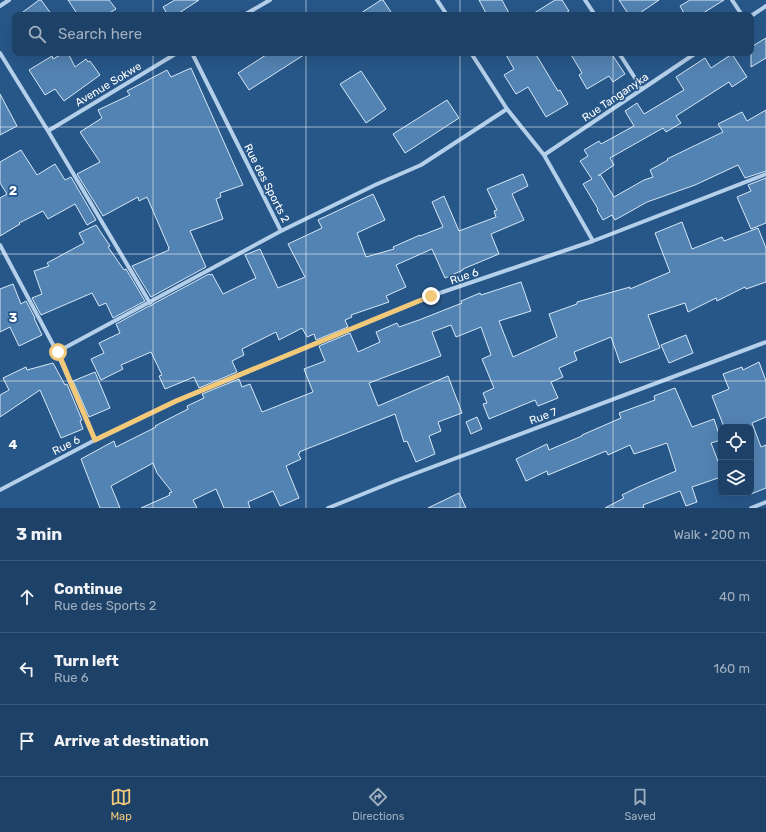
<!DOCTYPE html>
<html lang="en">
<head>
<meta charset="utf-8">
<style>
  body { margin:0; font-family:Rubik,sans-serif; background:#25486d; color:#f1f3f6 }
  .controls { position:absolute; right:12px; bottom:12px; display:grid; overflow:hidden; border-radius:8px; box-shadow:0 4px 16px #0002 }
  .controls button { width:36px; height:36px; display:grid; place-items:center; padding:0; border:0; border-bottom:1px solid #3b5a7b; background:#1d4167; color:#f1f3f6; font:20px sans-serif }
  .stop { position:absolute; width:12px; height:12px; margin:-9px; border:3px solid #f2c879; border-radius:50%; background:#fff }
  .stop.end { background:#f2c879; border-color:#fff; box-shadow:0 1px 4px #0008 }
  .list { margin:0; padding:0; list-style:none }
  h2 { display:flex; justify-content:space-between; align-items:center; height:52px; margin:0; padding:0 16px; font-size:17px }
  h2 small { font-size:13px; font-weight:400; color:#a0afc0 }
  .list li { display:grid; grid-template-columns:26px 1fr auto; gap:12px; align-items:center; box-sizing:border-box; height:72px; padding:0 16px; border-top:1px solid #3b5a7b }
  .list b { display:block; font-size:15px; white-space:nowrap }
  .list p { margin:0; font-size:13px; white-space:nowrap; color:#a0afc0 }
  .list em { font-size:13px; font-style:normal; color:#a0afc0 }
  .icon { flex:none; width:22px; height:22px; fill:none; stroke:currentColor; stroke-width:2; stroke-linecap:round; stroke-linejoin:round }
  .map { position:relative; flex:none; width:766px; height:508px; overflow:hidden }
  .search { position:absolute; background:#1d4167; box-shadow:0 4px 16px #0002; left:12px; right:12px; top:12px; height:44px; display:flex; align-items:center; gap:10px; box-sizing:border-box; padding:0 14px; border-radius:8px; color:#a0afc0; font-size:15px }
  .sheet { height:268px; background:#1d4167 }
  nav { display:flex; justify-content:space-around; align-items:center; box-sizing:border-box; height:56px; border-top:1px solid #3b5a7b; background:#1d4167; font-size:11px; color:#a0afc0 }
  nav a { display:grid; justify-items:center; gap:2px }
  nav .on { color:#f2c879 }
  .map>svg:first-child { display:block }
</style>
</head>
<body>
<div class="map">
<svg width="766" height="508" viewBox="0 0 766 508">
  <rect width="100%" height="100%" fill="#275789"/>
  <path fill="#5383b2" stroke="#d7e8f7" d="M39,0H41L52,15H19Z
    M68,0H109L116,9L106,15H78Z
    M175,0H199L176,15H168L163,7Z
    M381,0H383L393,15H358Z
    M479,0H502L510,15H487Z
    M555,0H562L569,11L562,15H531Z
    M619,0H659L637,15H629Z
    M690,0H724L700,15H685L680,6Z
    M766,38V58L751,67V47Z
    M64,53H68L75,67L86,59L88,62L90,61L100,75L64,101L55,89L45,95L29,70L52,56L53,59Z
    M269,53H307L249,90L238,73Z
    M505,53H535L558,91L560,90L568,104L546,117L528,87L516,94L504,75L514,69Z
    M570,53H611L625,74L613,82L609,76L587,89L579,75L582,73Z
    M732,54L747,77L732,87L729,82L676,116L681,123L666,132L663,128L610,158L614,165L598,176L600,174L614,197L644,180L653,177L650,170L668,160L667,159L723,132L718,124L742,112L747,121L766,110V171L745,178L738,165L695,185L647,202L615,220L612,215L603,220L597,210L598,209L583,184L592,179L580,161L588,156L584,150L599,141L601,144L634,126L625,111L637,103L644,114L684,90L676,77L705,58L711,68Z
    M191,68L243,185L220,193L221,197L216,199L223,219L190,231L206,267L151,297L132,266L169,250L168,248H169L147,197L139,201L138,197L103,216L77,174L100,162L80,132L102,118L98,110L130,95L127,91L167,70L171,77Z
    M361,71L386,109L366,123L340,84Z
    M0,94L17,126L0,135Z
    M447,100L459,118L405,153L393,134Z
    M21,150L37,175L55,164L65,180L71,177L96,220L87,225L75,204L48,219L43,211L19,223L20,224L0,236V198L7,194L0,183V162Z
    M523,174L528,186L512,194L524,220L491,234L499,254L463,269V270L445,278L432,249L396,265L406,287L386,296L389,302L351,315L352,317L345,320L348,327L316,340L314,334L307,337L302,328L279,340L276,332L242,349L244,355L232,361L237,372L199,388L194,377L165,389L159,376L162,375L151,352L121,365L123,369L101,380L91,359L104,353L99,343L120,333L116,324L149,306H151L153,304L209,274L210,275L212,274L223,294L256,278L245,255L260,249L278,288L305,277L288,244L322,228L318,220L373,194L385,220L357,233L366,257L394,249L393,247L420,235V236L443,227L432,202L444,196L459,231L496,217L494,211L497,210L487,189Z
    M766,178V223L751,229L737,197L751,191L748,185Z
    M682,222L692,249L722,237L724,241L758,228L766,248V282L746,289L745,287L717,301L716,298L688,312L685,303L648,315L660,348L620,363L611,337L574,352L577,360L559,368L563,377L551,382L558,398L538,406L535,400L489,419L483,404L487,403L483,393L494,388L482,359L491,355L481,327L456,337L451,325L432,332L441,356L369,383L378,406L448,376L462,413L438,422L441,431L429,436L435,454L416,462L407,441L404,442L395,414L299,452L300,453L298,454L301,459L286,466L299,498L280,506L273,491L248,502L250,508H224L216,489L193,500L197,508H141L170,495L169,493L172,492L157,473L153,463L111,486L120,508H100L81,459L114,441L116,447L156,427L155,426L188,409L187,406L204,398L202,394L239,379L242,387L250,384L262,412L313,392L304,369L325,361L319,346L350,333L358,352L380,342L376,332L397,323L399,327L419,320L462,303L461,301L480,293L481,295L521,282L531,311L499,321L513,357L557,337L549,314L577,304V302L630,287V289L670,272L655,233Z
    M96,225L110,246L108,247L124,270L126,269L145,301L113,318L106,303L99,306L92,293L41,315L32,298L42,294L34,271L49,266L47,263L84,243L79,233Z
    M13,284L21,304L26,301L35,318H34L42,335L19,346L10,327L0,332V289Z
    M686,335L693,353L669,363L661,345Z
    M759,362L766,381V417L752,423L761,447L766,445V488L751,494V427H724L712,396L729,389L723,374L742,367L743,370Z
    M53,363L65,385L67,384L82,420L80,421L83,429L61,438L40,390L0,417V395L9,390L3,378L26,367L27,370Z
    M95,372L110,408L89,417L73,381Z
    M675,388L692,427L714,419L721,440L711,443L721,469V477L692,487L697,502L686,506L680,491L643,505L644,508H605L624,498L622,495L638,487L676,471L667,443L634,454L630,445L608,455L606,451L548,475L547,471L526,481L516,459L547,444L549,450L582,436V435L621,418L619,413L655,400L654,396Z
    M477,417L482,429L471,434L466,422Z
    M459,493L466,508H428Z"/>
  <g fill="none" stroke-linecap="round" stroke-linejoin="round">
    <path stroke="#b4cfe9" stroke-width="4" d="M437,0L447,15
      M585,0L595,15
      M732,0L742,15
      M0,6L9,0
      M244,15L270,0
      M751,16L766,6
      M0,53L48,131L150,303
      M192,53L281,231
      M471,53L507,109L544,155L593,241
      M619,53L642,89
      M48,131L177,53
      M544,155L696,53
      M0,245L57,352L95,440
      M57,352L281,231L375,185L421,165L507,109
      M0,490L95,440L176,401L431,296L593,241L766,174
      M328,508L395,481L766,342
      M751,508L766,502"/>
  </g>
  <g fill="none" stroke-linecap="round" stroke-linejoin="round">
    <path stroke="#f2c879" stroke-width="5" d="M58,352L95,440L176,401L431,296"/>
  </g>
  <path fill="none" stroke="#fff" stroke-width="1" stroke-opacity="0.55" d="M153,0V15M306,0V15M460,0V15M613,0V15M153,53V508M306,53V508M460,53V508M613,53V508M0,127H766M0,254H766M0,381H766"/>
  <g text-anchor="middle" stroke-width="3.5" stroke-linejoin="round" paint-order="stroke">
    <g font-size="11" fill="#fff" stroke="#275789">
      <text transform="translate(108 84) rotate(-31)" y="4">Avenue Sokwe</text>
      <text transform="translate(615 97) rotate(-34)" y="4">Rue Tanganyka</text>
      <text transform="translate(267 183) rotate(63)" y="4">Rue des Sports 2</text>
      <text transform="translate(464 276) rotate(-19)" y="4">Rue 6</text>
      <text transform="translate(543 416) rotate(-20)" y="4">Rue 7</text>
      <text transform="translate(66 445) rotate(-27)" y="4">Rue 6</text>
    </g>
  </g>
  <g font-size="13" text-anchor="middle" font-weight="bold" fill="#fff" stroke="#275789" stroke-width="3.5" stroke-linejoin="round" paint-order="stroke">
    <text x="13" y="195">2</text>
    <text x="13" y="322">3</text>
    <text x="13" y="449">4</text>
  </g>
</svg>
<div class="controls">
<button><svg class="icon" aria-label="locate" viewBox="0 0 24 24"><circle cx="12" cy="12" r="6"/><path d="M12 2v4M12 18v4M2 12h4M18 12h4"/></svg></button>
<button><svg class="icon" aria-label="layers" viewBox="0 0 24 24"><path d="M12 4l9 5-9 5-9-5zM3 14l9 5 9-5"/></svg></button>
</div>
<div class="stop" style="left:58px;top:352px"></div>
<div class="stop end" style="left:431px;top:296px"></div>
<div class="search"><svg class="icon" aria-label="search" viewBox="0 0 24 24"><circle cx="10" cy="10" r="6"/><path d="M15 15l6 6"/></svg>Search here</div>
</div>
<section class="sheet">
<h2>3 min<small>Walk · 200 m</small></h2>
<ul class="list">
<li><svg class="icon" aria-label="ahead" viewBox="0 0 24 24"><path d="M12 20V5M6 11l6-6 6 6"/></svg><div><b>Continue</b><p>Rue des Sports 2</p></div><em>40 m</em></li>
<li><svg class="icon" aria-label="left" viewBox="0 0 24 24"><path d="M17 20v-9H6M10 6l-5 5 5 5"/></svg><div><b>Turn left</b><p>Rue 6</p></div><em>160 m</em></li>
<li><svg class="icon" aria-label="arrive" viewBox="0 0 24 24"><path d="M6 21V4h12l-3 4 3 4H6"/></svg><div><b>Arrive at destination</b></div></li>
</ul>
</section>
<nav>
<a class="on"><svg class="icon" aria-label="map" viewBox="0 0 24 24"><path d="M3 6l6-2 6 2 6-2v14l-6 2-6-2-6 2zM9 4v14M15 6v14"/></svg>Map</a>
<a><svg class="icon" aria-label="directions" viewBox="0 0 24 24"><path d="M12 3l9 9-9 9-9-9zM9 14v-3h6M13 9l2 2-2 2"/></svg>Directions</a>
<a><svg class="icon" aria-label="saved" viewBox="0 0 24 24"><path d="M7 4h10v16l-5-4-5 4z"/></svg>Saved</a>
</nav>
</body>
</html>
